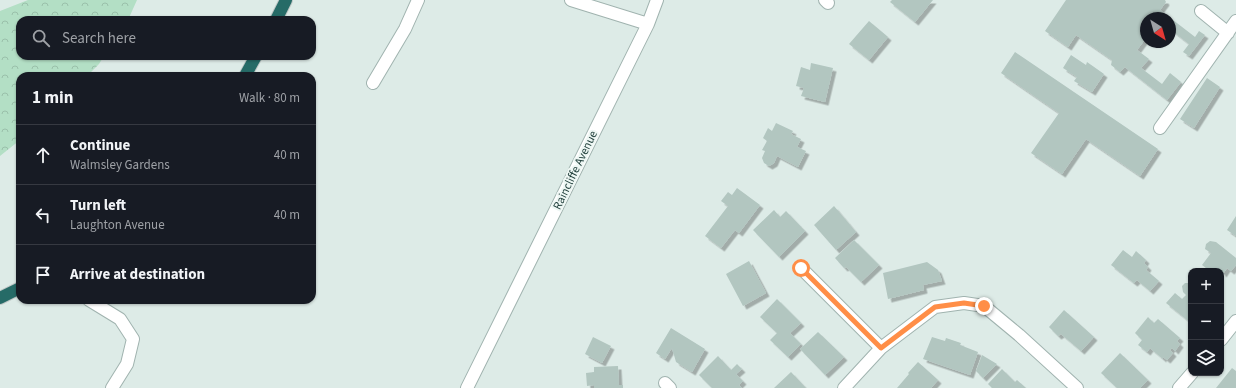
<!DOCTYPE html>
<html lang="en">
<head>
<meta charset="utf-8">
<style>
  body { margin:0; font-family:"Source Sans 3",sans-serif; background:#20242c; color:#f1f3f6 }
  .controls { position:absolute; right:12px; bottom:12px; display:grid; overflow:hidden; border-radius:8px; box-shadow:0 1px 3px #0004 }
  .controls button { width:36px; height:36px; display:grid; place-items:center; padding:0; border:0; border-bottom:1px solid #363941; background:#171b24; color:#f1f3f6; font:20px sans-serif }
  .compass { position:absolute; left:1140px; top:12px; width:36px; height:36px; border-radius:50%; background:#171b24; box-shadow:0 1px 3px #0004; rotate:143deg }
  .stop { position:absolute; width:12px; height:12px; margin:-9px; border:3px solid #ff8e47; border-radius:50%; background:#fff }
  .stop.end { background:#ff8e47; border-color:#fff; box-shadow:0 1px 4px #0008 }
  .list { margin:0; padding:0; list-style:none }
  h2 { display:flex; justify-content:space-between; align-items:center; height:52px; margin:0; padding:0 16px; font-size:17px }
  h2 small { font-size:13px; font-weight:400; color:#9ea1a6 }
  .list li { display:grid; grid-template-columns:26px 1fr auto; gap:12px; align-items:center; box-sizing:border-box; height:60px; padding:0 16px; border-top:1px solid #363941 }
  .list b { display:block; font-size:15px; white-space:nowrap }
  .list p { margin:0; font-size:13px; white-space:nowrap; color:#9ea1a6 }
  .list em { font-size:13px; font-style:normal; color:#9ea1a6 }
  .icon { flex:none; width:22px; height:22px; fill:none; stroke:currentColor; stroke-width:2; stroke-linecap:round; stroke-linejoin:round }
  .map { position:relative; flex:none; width:1236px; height:388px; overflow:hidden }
  .search { position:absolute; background:#171b24; box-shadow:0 1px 3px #0004; left:16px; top:16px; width:300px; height:44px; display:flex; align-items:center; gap:10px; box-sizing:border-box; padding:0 14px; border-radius:12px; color:#9ea1a6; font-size:15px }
  .panel { position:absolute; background:#171b24; box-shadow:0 1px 3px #0004; left:16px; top:72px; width:300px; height:232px; border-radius:12px }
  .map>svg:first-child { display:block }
</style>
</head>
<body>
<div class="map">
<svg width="1236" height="388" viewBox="0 0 1236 388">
  <defs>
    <pattern id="forest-crowns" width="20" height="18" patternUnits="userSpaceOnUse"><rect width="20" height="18" fill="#b3dfc5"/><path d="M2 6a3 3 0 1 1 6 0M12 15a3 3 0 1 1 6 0" fill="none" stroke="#9ac0aa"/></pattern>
    <filter id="shadow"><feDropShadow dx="3.5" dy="3.5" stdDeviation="0" flood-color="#0004"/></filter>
  </defs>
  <rect width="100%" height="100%" fill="#ddebe7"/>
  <path fill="url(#forest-crowns)" d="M28,0H137L128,20H20V56H104L99,64L87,76H20V140L0,156V11Z"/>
  <path fill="#b2c6c0" filter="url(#shadow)" d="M892,0H933L915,22L890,2Z
    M1066,0H1165L1166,2L1160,10L1195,37L1199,31L1205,35L1189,56L1183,52L1189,44L1170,29V18H1146V38L1137,50L1149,59L1141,68L1162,84L1170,73L1181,82L1167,100L1125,67L1120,72L1111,65L1112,60L1076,35L1068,47L1045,31Z
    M869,21L888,37L869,60L849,44Z
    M1015,52L1158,149L1140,176L1086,139L1062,174L1031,153L1059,113L1001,73Z
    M1071,55L1086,65L1087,62L1104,74L1092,92L1074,81L1077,77L1063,68Z
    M811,63L833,68L825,102L801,96L804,88L796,86L801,67L810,70Z
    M1207,78L1220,87L1194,128L1180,119Z
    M776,123L793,131L791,134L801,139L797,147L806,151L798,167L777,156L774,163L769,166L764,163L762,158L765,151L762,150L767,141L763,138L768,128L772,131Z
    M737,188L760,205L739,233L735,230L721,248L705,236L728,206L721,201L728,192L732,195Z
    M834,206L856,232L836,250L814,225Z
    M774,210L780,217L786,211L805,231L779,257L753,230Z
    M1236,216V236L1227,230Z
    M854,240L879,265L861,282L846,267L844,268L835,258Z
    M1210,241L1216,242L1236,258V265L1231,271L1227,268L1223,274L1221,271L1217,270L1210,271L1202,265L1211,253L1205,249L1206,244Z
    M1123,250L1132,257L1136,251L1146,260L1144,263L1148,267L1146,270L1159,281L1150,291L1137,280L1134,283L1111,265Z
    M749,261L766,293L743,306L726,274Z
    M927,262L938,270L942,281L923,285L924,290L888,299L883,273Z
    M1185,283H1191V323L1166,303L1175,293L1182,299L1186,295L1183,292L1182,286Z
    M777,299L801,323L790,333L801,344L788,357L770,340L777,333L760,317Z
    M1064,310L1094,337L1081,351L1061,334L1058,336L1049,327Z
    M1148,317L1154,323L1158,319L1180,338L1177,341L1180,344L1175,351L1172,348L1170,350L1173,353L1167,360L1163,357V359L1150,348L1147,352L1138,345L1142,340L1135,333Z
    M671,328L705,349L692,372L676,362L672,348L665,359L656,353Z
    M818,332L844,357L825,375L800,349Z
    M593,337L611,346L602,363L585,354Z
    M932,337L945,341L946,338L961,343L960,345L978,352L970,375L923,359Z
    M1120,353L1148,380L1140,388H1117L1101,373Z
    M982,355L997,364L983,378L976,371Z
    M718,356L731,370L737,364L742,369L736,374L743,381L739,385L742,388H712L699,375Z
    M918,362L938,380L931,388H897L909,374L908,373Z
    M618,366L619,385H623V388H594V385L587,386L586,373L594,372V367Z
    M1232,368L1236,371V388H1216Z
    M1002,369L1015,382L1017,380L1026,388H992L988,384Z
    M791,372L806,388H774Z"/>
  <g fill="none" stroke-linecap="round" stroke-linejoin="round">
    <defs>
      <path id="minor" d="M825,0L828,3
        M1201,11L1228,33
        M648,24L657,0
        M373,83L405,29L418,0
        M1160,128L1236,21
        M801,268L881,348
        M89,300L120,319L133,339L127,364L112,388
        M1221,340L1236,321
        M665,383L670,388
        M467,388L648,24L571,0
        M844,388L881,348L935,307L964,303L984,306L1019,335L1077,388
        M1179,388L1192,373"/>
      <path id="highway" d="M276,20L286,0
        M245,76L256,56
        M0,298L20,288"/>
    </defs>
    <use href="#minor" stroke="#a0b3af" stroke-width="14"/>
    <use href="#highway" stroke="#c0c8c7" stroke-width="14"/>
    <use href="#minor" stroke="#fff" stroke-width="12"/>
    <use href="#highway" stroke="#266b67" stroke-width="12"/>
  </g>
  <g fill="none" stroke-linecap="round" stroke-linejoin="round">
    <path stroke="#ff8e47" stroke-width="5" d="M801,268L881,348L935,307L964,303L984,306"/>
  </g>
  <g text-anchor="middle" stroke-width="4" stroke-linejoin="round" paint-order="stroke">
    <g font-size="12" fill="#1d3c38" stroke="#eef7f4">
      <text transform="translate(575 170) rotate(-64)" y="4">Raincliffe Avenue</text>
    </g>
  </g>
</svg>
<div class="controls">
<button>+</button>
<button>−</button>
<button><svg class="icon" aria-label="layers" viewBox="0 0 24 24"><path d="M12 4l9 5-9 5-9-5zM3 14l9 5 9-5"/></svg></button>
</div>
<svg class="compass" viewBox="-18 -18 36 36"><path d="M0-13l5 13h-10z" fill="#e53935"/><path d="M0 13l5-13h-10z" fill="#9ea1a6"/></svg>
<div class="stop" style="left:801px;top:268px"></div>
<div class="stop end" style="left:984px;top:306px"></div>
<div class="search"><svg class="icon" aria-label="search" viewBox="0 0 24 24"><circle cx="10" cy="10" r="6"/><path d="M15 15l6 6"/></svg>Search here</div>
<section class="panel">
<h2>1 min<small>Walk · 80 m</small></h2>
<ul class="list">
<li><svg class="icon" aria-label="ahead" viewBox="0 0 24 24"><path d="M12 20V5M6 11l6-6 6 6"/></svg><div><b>Continue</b><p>Walmsley Gardens</p></div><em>40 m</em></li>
<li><svg class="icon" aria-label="left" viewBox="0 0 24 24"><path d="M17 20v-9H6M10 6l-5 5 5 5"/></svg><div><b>Turn left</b><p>Laughton Avenue</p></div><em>40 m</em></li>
<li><svg class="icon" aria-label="arrive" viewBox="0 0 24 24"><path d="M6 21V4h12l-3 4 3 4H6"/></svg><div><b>Arrive at destination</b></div></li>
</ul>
</section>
</div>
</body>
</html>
